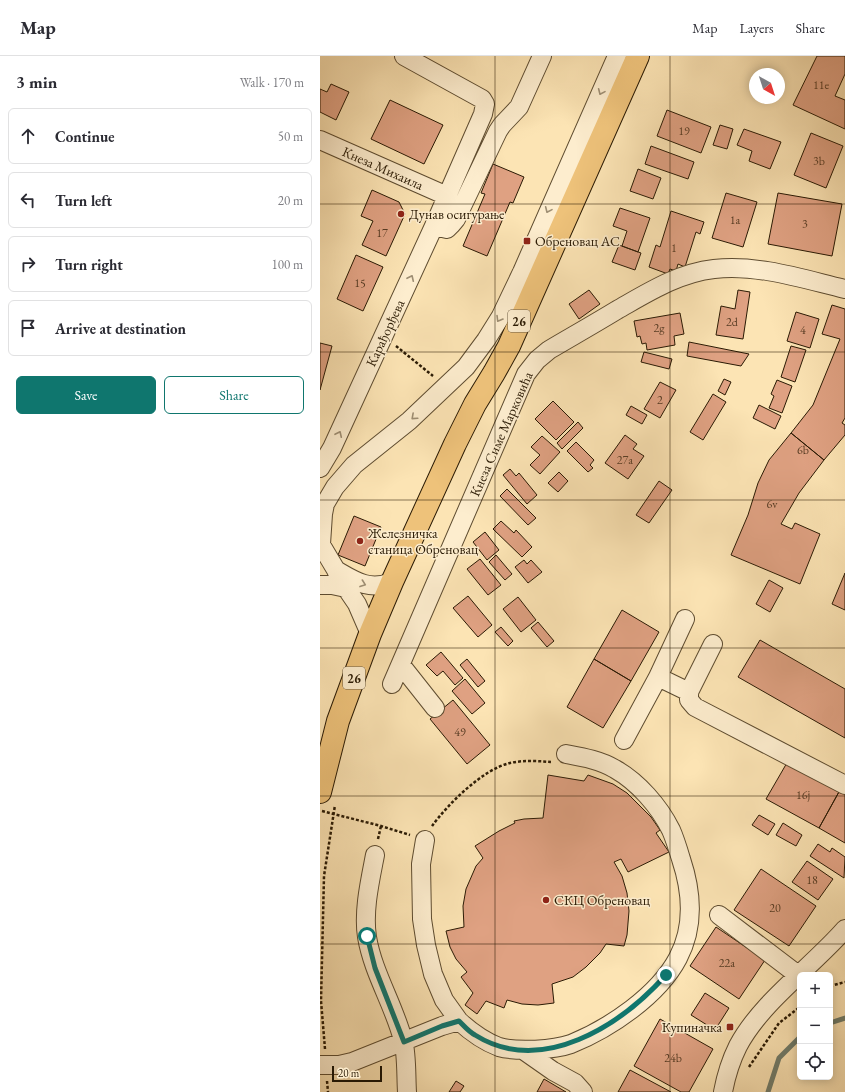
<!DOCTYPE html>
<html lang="en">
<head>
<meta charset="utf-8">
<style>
  body { margin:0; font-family:"EB Garamond",serif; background:#f7f7f7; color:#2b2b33 }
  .controls { position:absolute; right:12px; bottom:12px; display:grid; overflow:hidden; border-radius:6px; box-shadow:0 2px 10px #0003 }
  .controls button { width:36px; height:36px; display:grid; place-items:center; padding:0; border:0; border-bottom:1px solid #e1e1e2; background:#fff; color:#2b2b33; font:20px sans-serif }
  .compass { position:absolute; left:429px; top:12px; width:36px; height:36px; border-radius:50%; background:#fff; box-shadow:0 2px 10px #0003; rotate:141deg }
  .scale { position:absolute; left:12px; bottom:10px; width:50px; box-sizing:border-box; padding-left:4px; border:2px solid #2a1a04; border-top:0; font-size:11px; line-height:14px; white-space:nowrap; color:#2a1a04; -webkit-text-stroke:3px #fdedce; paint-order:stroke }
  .stop { position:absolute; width:12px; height:12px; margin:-9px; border:3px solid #0f766e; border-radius:50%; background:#fff }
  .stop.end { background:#0f766e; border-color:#fff; box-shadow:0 1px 4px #0008 }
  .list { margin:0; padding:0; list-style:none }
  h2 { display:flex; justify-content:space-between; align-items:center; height:52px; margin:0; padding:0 16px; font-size:17px }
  h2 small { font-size:13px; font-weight:400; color:#7c7c81 }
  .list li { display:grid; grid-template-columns:26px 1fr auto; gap:12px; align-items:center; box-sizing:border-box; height:56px; margin:0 8px 8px; padding:0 8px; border:1px solid #e1e1e2; border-radius:6px }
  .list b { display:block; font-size:15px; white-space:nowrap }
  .list em { font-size:13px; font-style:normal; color:#7c7c81 }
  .actions { display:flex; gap:8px; padding:12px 16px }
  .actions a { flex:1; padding:9px 0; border:1px solid #0f766e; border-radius:6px; text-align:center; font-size:14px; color:#0f766e }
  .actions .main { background:#0f766e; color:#fff }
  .icon { flex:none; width:22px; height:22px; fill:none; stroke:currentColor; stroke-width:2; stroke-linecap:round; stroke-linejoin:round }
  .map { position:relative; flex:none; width:525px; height:1036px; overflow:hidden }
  header { display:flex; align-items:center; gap:24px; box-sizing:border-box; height:56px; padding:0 20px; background:#fff; border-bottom:1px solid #e1e1e2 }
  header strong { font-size:19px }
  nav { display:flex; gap:22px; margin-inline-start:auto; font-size:14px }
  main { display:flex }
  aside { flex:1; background:#fff }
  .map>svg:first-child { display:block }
</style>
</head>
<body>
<header>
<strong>Map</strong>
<nav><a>Map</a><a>Layers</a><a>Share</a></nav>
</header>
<main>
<aside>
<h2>3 min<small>Walk · 170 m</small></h2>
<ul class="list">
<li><svg class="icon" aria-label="ahead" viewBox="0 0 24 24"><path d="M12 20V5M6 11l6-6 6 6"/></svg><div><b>Continue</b></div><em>50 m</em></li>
<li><svg class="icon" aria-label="left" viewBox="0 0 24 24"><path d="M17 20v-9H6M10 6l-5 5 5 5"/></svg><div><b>Turn left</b></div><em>20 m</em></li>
<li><svg class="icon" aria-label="right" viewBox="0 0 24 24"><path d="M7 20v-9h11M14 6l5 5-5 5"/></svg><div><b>Turn right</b></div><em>100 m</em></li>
<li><svg class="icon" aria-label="arrive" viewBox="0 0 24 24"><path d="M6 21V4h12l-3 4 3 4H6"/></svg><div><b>Arrive at destination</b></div></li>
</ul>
<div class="actions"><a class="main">Save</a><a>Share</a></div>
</aside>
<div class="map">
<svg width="525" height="1036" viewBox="0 0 525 1036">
  <rect width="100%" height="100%" fill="#fce4b4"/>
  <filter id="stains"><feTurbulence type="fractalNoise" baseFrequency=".005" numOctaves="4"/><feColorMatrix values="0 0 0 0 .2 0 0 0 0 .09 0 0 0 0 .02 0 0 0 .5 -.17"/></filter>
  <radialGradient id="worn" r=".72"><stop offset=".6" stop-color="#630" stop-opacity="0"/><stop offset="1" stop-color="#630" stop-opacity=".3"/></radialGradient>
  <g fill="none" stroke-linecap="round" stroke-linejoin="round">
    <path stroke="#707c6b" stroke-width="5" d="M510,967L525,962
      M448,1036L459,1002L480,981"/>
  </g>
  <path fill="#dfa182" stroke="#2a1a04" d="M497,0H525V18L515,40L525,44V73L473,49Z
    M11,28L29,36L16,64L0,56V33L7,36Z
    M70,44L123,69L104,108L51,83Z
    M347,54L391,71L381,97L337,80Z
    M400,69L413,73L407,93L393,89Z
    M424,73L461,86L450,113L429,105L432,95L417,89Z
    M491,77L523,90L506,132L474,119Z
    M331,90L374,106L368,123L325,108Z
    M173,108L204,121L193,147L190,146L167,200L143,190L165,138L161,137Z
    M318,113L341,122L333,143L310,135Z
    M52,134L79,146L85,158L66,200L42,189L53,165L41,160Z
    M406,137L437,146L423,191L392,182Z
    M458,137L522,148L512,200L448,188Z
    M300,152L330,162L318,196L302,190L307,175L293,170Z
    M351,155L384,166L380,178L376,176L365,211L358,208L356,215L350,213L348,218L329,211L336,189L340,191Z
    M299,189L321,197L315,214L292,206Z
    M36,199L63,211L43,255L17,243Z
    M269,234L280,248L259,263L249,248Z
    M418,234L430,236L423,283L396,279L401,250L415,253Z
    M512,249L525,253V362L522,367L525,369V379L504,404L471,377L493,349L520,283L502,278Z
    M476,256L499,263L490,292L467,285Z
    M360,257L364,278L354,280L355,289L327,294L326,287L322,288L320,280L317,281L314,265Z
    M369,286L429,298L421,310L367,300Z
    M0,287L12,290L0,334Z
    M471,290L486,294L475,326L461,321Z
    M324,296L352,303L349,313L321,306Z
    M404,323L411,326L405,339L398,335Z
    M457,324L472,330L462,357L449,352L454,340L451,338Z
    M340,326L356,334L340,362L324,353Z
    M393,338L406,346L383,384L370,376Z
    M233,345L254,366L236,384L215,363Z
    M439,349L461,360L455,373L433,362Z
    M311,350L327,359L322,368L306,359Z
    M258,366L263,372L242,393L237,387Z
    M471,377L504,404L479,437L461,468L472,473L475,467L500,478L480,528L411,499L428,459L438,427L449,404Z
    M305,379L317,388L313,393L324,400L308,423L285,407Z
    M222,380L240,396L220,418L210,409L220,399L211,391Z
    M256,386L274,404L270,409L273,412L268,416L247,395Z
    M190,413L196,420L199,417L217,439L207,448L183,419Z
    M239,416L248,425L238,436L228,427Z
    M339,425L352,434L329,467L316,459Z
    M187,433L216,462L208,469L180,440Z
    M34,460L61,471L45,510L18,499Z
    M181,465L194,477L196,474L212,491L202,501L173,473Z
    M165,476L179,494L167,504L153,486Z
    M176,499L192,518L185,524L169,506Z
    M160,503L181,529L168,539L147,513Z
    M204,504L207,508L211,504L222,516L208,527L195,511Z
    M525,517V554L512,548Z
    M449,524L463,532L450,556L436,548Z
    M148,540L172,569L158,581L133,552Z
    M198,541L216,564L201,576L183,553Z
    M302,554L339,576L311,625L274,603Z
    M218,566L234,585L227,591L211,572Z
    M181,571L193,585L188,590L175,576Z
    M440,584L525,633V682L418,621Z
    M121,596L143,622L135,629L123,615L117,620L106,609Z
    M147,603L165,625L158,631L140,609Z
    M274,603L311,625L283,672L247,651Z
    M145,623L165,647L152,658L132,635Z
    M133,644L170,689L147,708L110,663Z
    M468,705L520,734L499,772L446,743Z
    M228,719L264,725L268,719L293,728L307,737L331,761L340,774L336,777L349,796L308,816L301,803L294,806L302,820L307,837L309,855L307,879L304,890L286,888L280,897L266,911L253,921L232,928L234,947L218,949L202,948L187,944L184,952L166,945L157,958L145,949L153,937L141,921L147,916L136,903L130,891L126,875L144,871L143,850L146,833L156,810L163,802L155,790L179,775L195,767L194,765L204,763L223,762Z
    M520,734L525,737V787L499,772Z
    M439,759L455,768L448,779L432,769Z
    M463,767L482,779L476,790L456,779Z
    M498,788L510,796L512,792L525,801L524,822L490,800Z
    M487,805L513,823L498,844L472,826Z
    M441,813L496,850L469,890L414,854Z
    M396,871L445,904L419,943L370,910Z
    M385,937L409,952L395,974L371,959Z
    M340,963L393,993L369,1036H361L314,1010Z
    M310,1014L351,1036H298Z
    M224,1023L246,1036H217Z
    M136,1025L144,1030L140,1036H129Z"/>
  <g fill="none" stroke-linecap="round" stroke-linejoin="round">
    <defs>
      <path id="minor" d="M0,84L127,140
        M114,170L127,173L131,169L136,163L178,75L182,69L199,51L222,0
        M0,412L12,392L114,170L163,58L165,48L162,43L84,0
        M0,487L16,514L20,523L37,548L50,578
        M1,488L3,458L5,448L15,431L34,409L89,365L146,311L166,284L181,260L202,216L297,0
        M16,514C35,525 49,535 72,526
        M0,529H12L26,532
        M365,563L338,621L369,636
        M393,588L369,636V644L375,651L525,729
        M81,609L115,652
        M72,628L206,318L217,304L229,294C251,281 274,268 297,254C327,237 358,217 394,213C438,208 483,223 525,233
        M304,684L338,621
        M105,784L101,808L102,863L106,889L113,918L124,944L139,965
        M55,799C50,825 43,855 47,881C53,917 74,949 83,984C87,998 86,1021 87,1036
        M399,859L478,919
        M203,994L233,1015L255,1027L263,1036
        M0,1009H19L32,1006L122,970L139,965C151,976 163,985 179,991C197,996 234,994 251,988C290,972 338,940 358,902C375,870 372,836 361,803C358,793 355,783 351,774C339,750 318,726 295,713C280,704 262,701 246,698
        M403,1036C406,1020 411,1004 418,990C442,945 492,911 525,873"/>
      <path id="major" d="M0,736L18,665L50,578L72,526L135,388L155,348L174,317L189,290L318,0"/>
    </defs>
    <use href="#minor" stroke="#5e4c30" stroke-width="20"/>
    <use href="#major" stroke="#2a1a04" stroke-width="24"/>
    <path stroke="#2a1a04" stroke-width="2.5" stroke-dasharray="3 2" stroke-linecap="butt" d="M76,290L113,320
      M2,755L61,770L90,779
      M112,770C128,748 163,713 190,707C203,704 218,705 231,706
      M58,783L61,770
      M510,930L525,926
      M5,993L1,945L4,820L15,749
      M429,1011L459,967L480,951
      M7,1025L8,1036"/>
    <use href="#minor" stroke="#fdedce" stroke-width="18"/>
    <use href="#major" stroke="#eec27a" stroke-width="22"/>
  </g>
  <defs><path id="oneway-chevron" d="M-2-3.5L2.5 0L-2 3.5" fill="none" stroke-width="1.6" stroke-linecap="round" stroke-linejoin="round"/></defs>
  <g stroke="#9e8e73">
    <use href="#oneway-chevron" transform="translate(281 36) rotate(114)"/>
    <use href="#oneway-chevron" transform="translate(228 154) rotate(114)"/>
    <use href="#oneway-chevron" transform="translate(91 222) rotate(-65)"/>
    <use href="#oneway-chevron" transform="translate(179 263) rotate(121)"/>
    <use href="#oneway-chevron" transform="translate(94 361) rotate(138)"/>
    <use href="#oneway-chevron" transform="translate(19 378) rotate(-65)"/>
    <use href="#oneway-chevron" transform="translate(43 528) rotate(20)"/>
  </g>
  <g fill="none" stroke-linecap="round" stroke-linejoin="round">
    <path stroke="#0f766e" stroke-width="5" d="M47,880L55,912L84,986L122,970L139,965C144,970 149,976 155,979C222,1021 301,969 346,919"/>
  </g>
  <path fill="none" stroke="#2a1a04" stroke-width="1" stroke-opacity="0.55" d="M175,0V1036M350,0V1036M0,148H525M0,296H525M0,444H525M0,592H525M0,740H525M0,888H525"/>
  <g fill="#8f2418" stroke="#fdedce" stroke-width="1.5">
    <circle cx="81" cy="158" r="4"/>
    <rect x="203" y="181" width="8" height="8" rx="2"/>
    <circle cx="40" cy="485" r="4"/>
    <circle cx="226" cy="844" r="4"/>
    <rect x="406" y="967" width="8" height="8" rx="2"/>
  </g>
  <g text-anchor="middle" stroke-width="3" stroke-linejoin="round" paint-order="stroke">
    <g font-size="12" fill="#573c24">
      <text x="501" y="33">11e</text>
      <text x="364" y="79">19</text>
      <text x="499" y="109">3b</text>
      <text x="415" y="168">1a</text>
      <text x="485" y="172">3</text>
      <text x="62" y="181">17</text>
      <text x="354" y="196">1</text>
      <text x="40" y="231">15</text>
      <text x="412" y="270">2d</text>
      <text x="339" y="276">2g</text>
      <text x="483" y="278">4</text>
      <text x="340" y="348">2</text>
      <text x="483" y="398">6b</text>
      <text x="305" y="408">27a</text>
      <text x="452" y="452">6v</text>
      <text x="140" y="680">49</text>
      <text x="483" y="743">16j</text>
      <text x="492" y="828">18</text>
      <text x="455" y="856">20</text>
      <text x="407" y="911">22a</text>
      <text x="353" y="1006">24b</text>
    </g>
    <g fill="#fdedce" stroke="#695941" stroke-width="1">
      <rect x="188" y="254" width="22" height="22" rx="3"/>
      <rect x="23" y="611" width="22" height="22" rx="3"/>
    </g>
    <g font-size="13" font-weight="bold" fill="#2a1a04">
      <text x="199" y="270">26</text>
      <text x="34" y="627">26</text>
    </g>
    <g font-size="14" fill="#2a1a04" stroke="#fdedce">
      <text transform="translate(63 112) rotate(24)" y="5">Кнеза Михаила</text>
      <text transform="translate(65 277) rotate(-65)" y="5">Карађорђева</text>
      <text transform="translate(181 378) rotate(-66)" y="5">Кнеза Симе Марковића</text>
    </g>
    <g font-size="14" fill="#2a1a04" stroke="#fdedce" text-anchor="start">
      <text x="89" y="163">Дунав осигурање</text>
      <text x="215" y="190">Обреновац АС</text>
      <text x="48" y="482">Железничка<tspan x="48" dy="16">станица Обреновац</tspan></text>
      <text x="234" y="849">СКЦ Обреновац</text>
      <text x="402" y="976" text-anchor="end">Купиначка</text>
    </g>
  </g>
  <rect width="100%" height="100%" filter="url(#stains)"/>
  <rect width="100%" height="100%" fill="url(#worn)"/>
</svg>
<div class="controls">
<button>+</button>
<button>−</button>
<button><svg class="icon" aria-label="locate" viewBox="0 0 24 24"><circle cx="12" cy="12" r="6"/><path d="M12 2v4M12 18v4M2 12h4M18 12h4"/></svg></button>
</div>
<svg class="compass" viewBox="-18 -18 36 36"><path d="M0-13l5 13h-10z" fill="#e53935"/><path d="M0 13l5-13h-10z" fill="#7c7c81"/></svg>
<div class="scale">20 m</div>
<div class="stop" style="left:47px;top:880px"></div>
<div class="stop end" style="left:346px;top:919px"></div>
</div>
</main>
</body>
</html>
